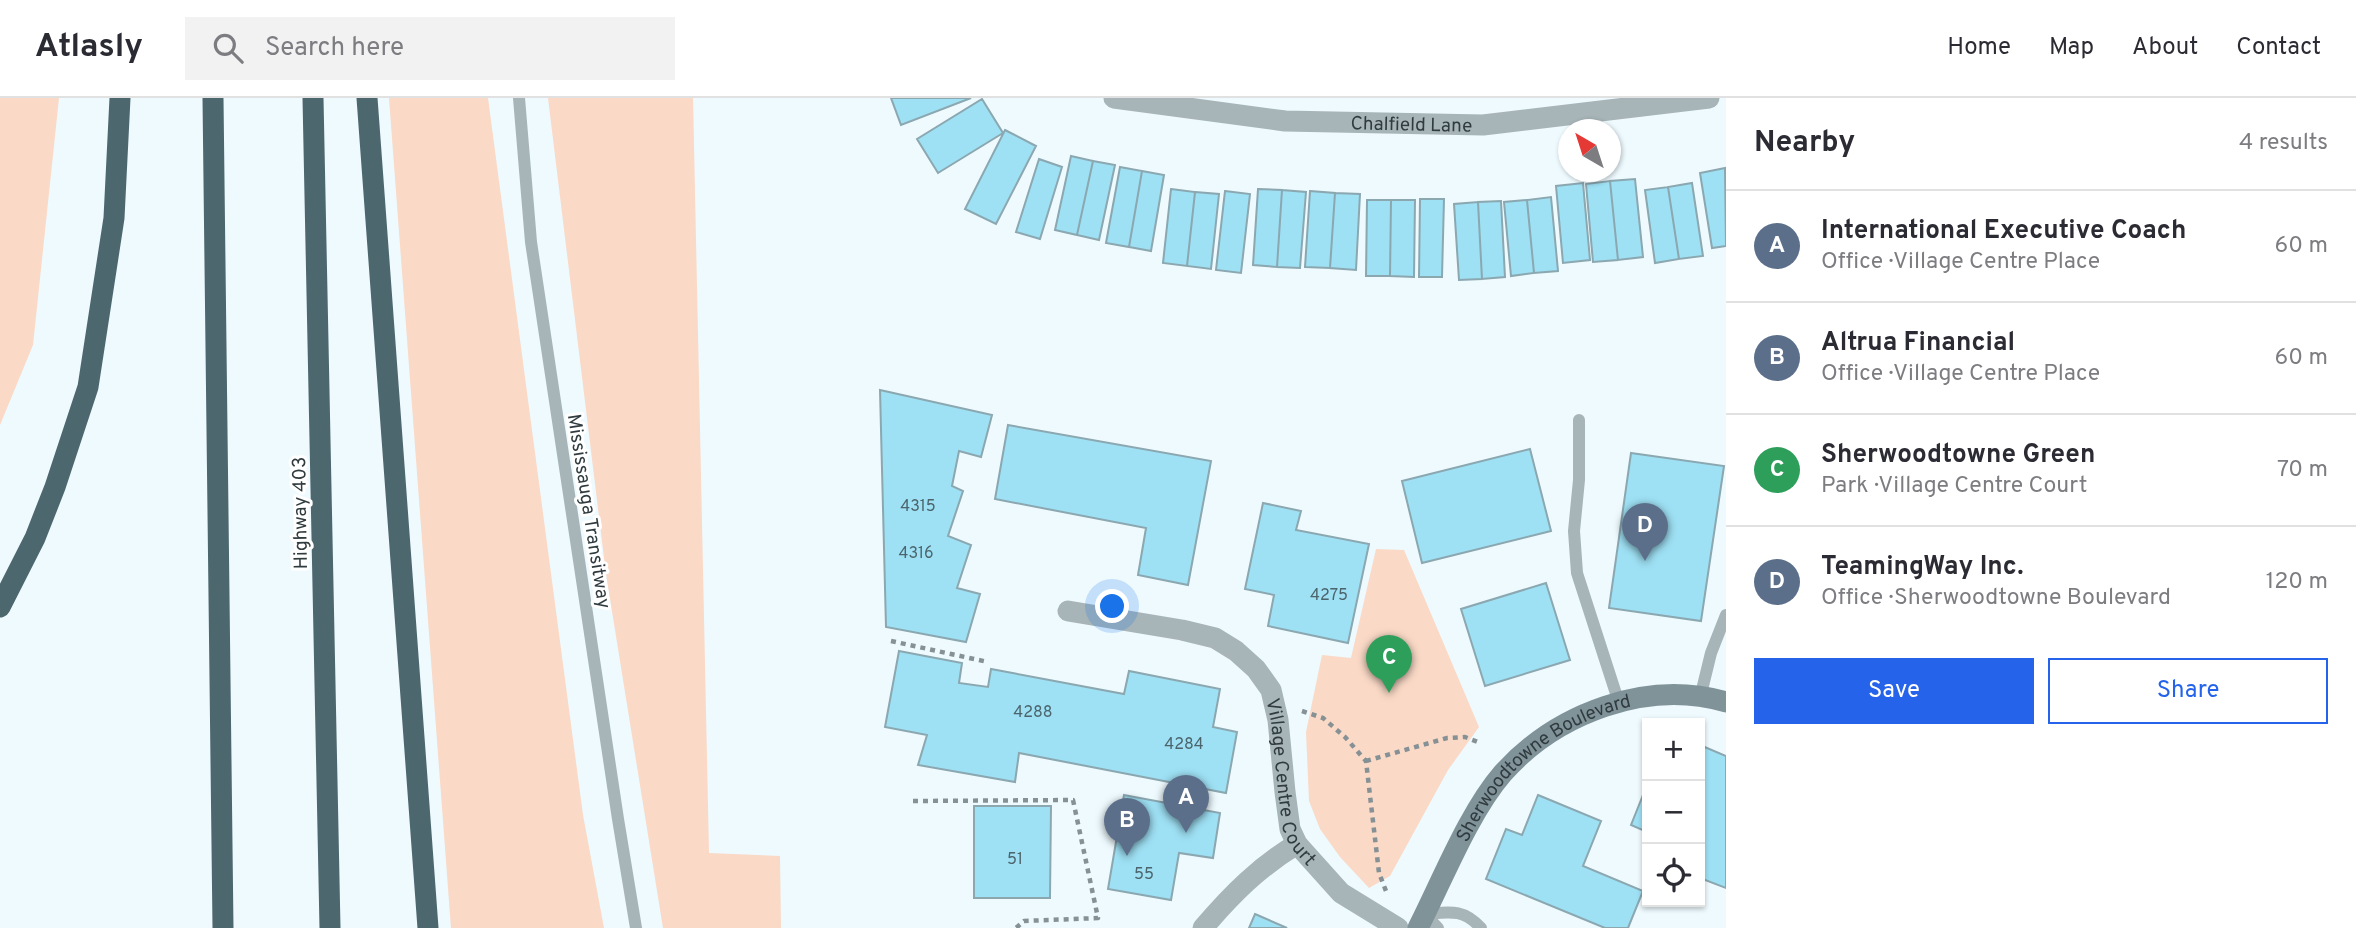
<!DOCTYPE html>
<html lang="en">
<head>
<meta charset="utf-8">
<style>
  body { margin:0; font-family:Overpass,sans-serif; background:#f2f2f3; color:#2b2b33 }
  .controls { position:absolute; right:21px; bottom:21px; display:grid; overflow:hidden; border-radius:0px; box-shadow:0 2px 5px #0004 }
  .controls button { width:63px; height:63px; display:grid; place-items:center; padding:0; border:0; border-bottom:2px solid #e1e1e2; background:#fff; color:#2b2b33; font:35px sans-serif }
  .compass { position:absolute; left:1558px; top:21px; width:63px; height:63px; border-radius:50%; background:#fff; box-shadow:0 2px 5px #0004; rotate:321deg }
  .you { position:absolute; left:1113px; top:509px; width:24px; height:24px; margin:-18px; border:5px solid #fff; border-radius:50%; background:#1a73e8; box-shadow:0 0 0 10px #1a73e833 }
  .badge { display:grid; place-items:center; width:46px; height:46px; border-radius:50%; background:#2563eb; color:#fff; font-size:23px; font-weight:700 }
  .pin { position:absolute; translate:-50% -58px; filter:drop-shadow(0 2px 4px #0008) }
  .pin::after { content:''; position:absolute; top:37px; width:24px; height:21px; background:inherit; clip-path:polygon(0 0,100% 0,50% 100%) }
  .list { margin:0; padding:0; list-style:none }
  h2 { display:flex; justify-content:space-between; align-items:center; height:91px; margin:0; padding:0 28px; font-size:30px }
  h2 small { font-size:23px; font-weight:400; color:#7c7c81 }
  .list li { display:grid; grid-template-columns:46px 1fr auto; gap:21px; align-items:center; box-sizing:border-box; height:112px; padding:0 28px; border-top:2px solid #e1e1e2 }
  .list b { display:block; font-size:26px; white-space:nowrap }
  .list p { margin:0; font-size:23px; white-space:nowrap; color:#7c7c81 }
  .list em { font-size:23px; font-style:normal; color:#7c7c81 }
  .actions { display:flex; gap:14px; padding:21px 28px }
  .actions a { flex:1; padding:16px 0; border:2px solid #2563eb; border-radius:0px; text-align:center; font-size:24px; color:#2563eb }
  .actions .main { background:#2563eb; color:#fff }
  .icon { flex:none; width:38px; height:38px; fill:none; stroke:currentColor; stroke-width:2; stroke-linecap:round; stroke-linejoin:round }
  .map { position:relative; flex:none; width:1726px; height:830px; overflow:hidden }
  header { display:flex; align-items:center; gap:42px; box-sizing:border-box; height:98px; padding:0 35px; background:#fff; border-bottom:2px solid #e1e1e2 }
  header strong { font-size:33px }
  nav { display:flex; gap:38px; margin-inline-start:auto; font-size:24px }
  .search { width:490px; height:63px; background:#f2f2f3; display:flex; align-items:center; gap:18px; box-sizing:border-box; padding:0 24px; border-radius:0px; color:#7c7c81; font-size:26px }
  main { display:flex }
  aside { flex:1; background:#fff }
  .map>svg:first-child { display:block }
</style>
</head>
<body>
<header>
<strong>Atlasly</strong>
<div class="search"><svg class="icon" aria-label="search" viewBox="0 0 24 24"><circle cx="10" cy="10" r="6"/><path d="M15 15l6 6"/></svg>Search here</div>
<nav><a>Home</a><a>Map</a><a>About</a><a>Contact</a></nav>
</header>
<main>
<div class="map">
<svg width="1726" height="830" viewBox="0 0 1726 830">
  <rect width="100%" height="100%" fill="#eefafe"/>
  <path fill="#fad9c6" d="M0,0H59L33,247L0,327Z
    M389,0H488L583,717L604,830H451Z
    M548,0H693L709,755L780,758L781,830H663L606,476Z
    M1376,451L1404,452L1479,629L1448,672L1390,778L1369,790L1340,759L1320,731L1309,703L1306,634L1322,557L1351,560Z"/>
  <path fill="#9ee0f4" stroke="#8ba7b0" stroke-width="2" d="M891,0H971L901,27Z
    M982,1L1003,35L938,75L917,41Z
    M1005,32L1036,48L996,126L965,111Z
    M1071,58L1093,63L1077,137L1055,132Z
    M1039,61L1062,69L1040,141L1016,134Z
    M1093,63L1115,67L1099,142L1077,137Z
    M1120,69L1142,73L1129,149L1106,145Z
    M1725,70L1726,148L1712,150L1700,75Z
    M1142,73L1164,77L1151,153L1129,149Z
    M1635,81L1643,159L1618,162L1610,83Z
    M1610,83L1618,162L1593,164L1586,86Z
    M1583,85L1590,162L1563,165L1556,88Z
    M1692,85L1703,158L1679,161L1668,89Z
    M1668,89L1679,161L1655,165L1645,92Z
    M1171,91L1195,94L1187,168L1163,165Z
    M1258,91L1282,92L1277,169L1253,167Z
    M1282,92L1306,94L1300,170L1277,169Z
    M1225,93L1250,96L1241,175L1216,172Z
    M1310,93L1335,95L1330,170L1305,169Z
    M1195,94L1219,96L1211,171L1187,168Z
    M1335,95L1360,96L1356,172L1330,170Z
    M1551,99L1558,173L1534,175L1527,102Z
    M1420,101H1444L1442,179H1419Z
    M1367,102H1391L1390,178H1366Z
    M1391,102H1415L1414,179L1390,178Z
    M1527,102L1534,175L1511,178L1504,104Z
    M1501,103L1505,179L1482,181L1478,104Z
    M1478,104L1482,181L1459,182L1454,106Z
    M880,292L992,317L981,359L959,353L952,388L963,393L948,438L971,447L957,490L980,496L966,544L886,529Z
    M1008,327L1211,363L1188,487L1138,477L1146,430L995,401Z
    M1530,351L1551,433L1422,465L1402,383Z
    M1631,355L1724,368L1701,523L1609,510Z
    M1263,405L1301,413L1296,432L1369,446L1348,545L1268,528L1274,497L1245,491Z
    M1546,485L1570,562L1485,588L1461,511Z
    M899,553L962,565L959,585L988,589L991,571L1124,596L1129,573L1220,591L1213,629L1237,634L1226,695L1019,655L1015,684L918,667L927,637L885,629Z
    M1700,647L1726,658V790L1700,780Z
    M1647,687V734L1631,727Z
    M1124,697L1220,715L1213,760L1179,755L1171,802L1108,791Z
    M1538,697L1601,723L1583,768L1643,793L1628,830H1605L1486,781L1506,731L1522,737Z
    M974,708H1051L1050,800H974Z
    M1255,816L1287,830H1249Z"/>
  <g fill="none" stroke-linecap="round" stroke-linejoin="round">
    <path stroke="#869195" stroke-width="4.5" stroke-dasharray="5 5" stroke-linecap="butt" d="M891,543L988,564
      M1302,613L1323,620L1345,639L1366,663L1379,775L1386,793
      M1366,663L1447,640L1465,639L1478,644
      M913,703L1073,702L1098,820L1024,823L1016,830"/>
    <path stroke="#a7b4b8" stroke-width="12" d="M519,0L531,144L618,721L636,830
      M1579,322V382L1574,433L1577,475L1619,605
      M1700,600L1711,555L1726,517
      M1425,816C1449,814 1463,810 1481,830
      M1425,816L1438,830"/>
    <g stroke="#a7b4b8" stroke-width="21">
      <path id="s1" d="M1114,0L1285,23L1483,27L1709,0"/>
      <path id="s2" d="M1068,513L1182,532L1215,540L1236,553L1256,571L1271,592L1278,622L1285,694L1290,731L1297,746L1341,795L1398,830"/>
      <path d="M1203,830C1232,796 1259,769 1297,746"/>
    </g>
    <path stroke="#809399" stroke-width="21" id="s3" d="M1418,830C1442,783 1469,714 1503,675C1557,615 1647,581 1726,604"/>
    <path stroke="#4d676f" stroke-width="21" d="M213,0L223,830
      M313,0L330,830
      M367,0L428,830
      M0,509L35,440L55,389L88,289L114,120L120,0"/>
  </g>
  <g text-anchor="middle" stroke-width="6" stroke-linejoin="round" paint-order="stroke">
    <g font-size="16" fill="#4c646c">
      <text x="918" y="413">4315</text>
      <text x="916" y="460">4316</text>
      <text x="1329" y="502">4275</text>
      <text x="1033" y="619">4288</text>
      <text x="1184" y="651">4284</text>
      <text x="1015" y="766">51</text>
      <text x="1144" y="781">55</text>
    </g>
    <g font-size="19" fill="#303b3f" stroke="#fff">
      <text dy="7" stroke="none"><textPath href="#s1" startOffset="299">Chalfield Lane</textPath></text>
      <text transform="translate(590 413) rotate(81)" y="7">Mississauga Transitway</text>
      <text transform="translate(299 415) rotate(-91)" y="7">Highway 403</text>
      <text dy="7" stroke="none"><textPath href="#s3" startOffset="212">Sherwoodtowne Boulevard</textPath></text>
      <text dy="7" stroke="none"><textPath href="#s2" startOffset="322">Village Centre Court</textPath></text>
    </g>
  </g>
</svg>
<div class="controls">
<button>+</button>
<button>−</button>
<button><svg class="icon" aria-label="locate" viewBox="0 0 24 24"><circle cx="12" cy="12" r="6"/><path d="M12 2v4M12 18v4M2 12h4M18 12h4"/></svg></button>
</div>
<svg class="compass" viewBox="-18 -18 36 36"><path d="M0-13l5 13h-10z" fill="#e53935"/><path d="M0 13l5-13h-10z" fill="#7c7c81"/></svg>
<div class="you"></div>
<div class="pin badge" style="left:1186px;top:735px;background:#5c6f8a">A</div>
<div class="pin badge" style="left:1127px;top:758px;background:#5c6f8a">B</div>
<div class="pin badge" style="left:1389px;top:595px;background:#2e9e5b">C</div>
<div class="pin badge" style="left:1645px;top:463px;background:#5c6f8a">D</div>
</div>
<aside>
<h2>Nearby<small>4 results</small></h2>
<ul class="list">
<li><span class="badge" style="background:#5c6f8a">A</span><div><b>International Executive Coach</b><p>Office · Village Centre Place</p></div><em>60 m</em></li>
<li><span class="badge" style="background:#5c6f8a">B</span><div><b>Altrua Financial</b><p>Office · Village Centre Place</p></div><em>60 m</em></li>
<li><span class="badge" style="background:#2e9e5b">C</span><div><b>Sherwoodtowne Green</b><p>Park · Village Centre Court</p></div><em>70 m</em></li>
<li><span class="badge" style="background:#5c6f8a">D</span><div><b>TeamingWay Inc.</b><p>Office · Sherwoodtowne Boulevard</p></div><em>120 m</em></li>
</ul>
<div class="actions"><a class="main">Save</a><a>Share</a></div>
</aside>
</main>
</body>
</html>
